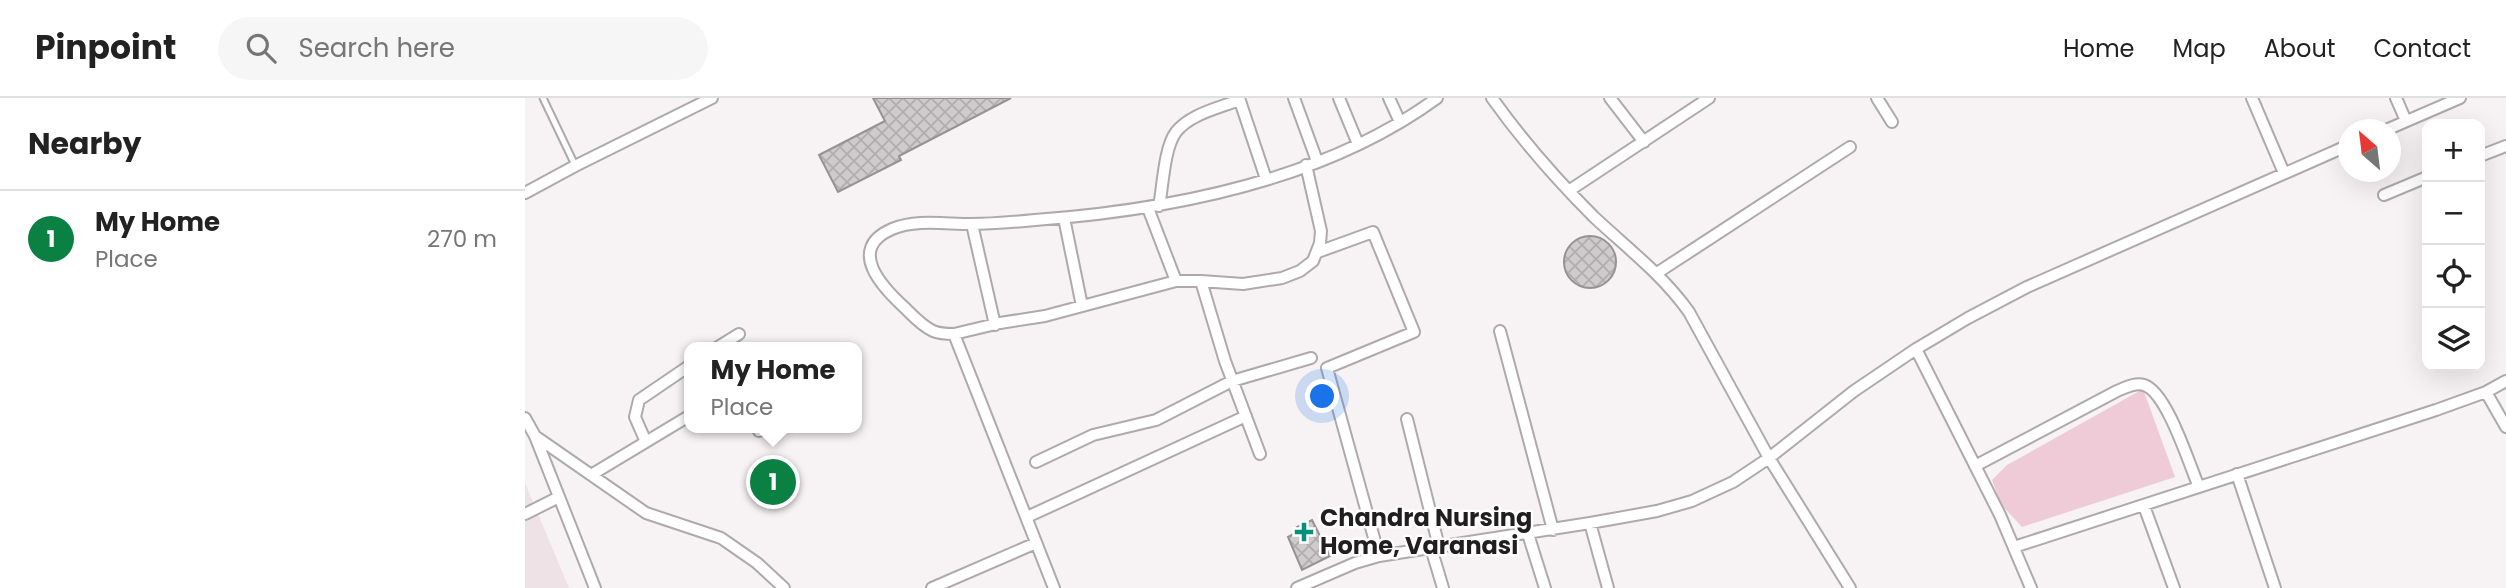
<!DOCTYPE html>
<html lang="en">
<head>
<meta charset="utf-8">
<style>
  body { margin:0; font-family:Poppins,sans-serif; background:#f6f6f6; color:#222 }
  .controls { position:absolute; right:21px; top:21px; display:grid; overflow:hidden; border-radius:14px; box-shadow:0 7px 28px #0002 }
  .controls button { width:63px; height:63px; display:grid; place-items:center; padding:0; border:0; border-bottom:2px solid #e0e0e0; background:#fff; color:#222; font:35px sans-serif }
  .compass { position:absolute; left:1813px; top:21px; width:63px; height:63px; border-radius:50%; background:#fff; box-shadow:0 7px 28px #0002; rotate:332deg }
  .you { position:absolute; left:798px; top:299px; width:24px; height:24px; margin:-18px; border:5px solid #fff; border-radius:50%; background:#1a73e8; box-shadow:0 0 0 10px #1a73e833 }
  .badge { display:grid; place-items:center; width:46px; height:46px; border-radius:50%; background:#0b8043; color:#fff; font-size:23px; font-weight:700 }
  .pin { position:absolute; translate:-50% -50%; border:4px solid #fff; box-shadow:0 2px 7px #0006 }
  .popup { position:absolute; left:159px; top:244px; width:178px; height:91px; box-sizing:border-box; display:grid; place-content:center; border-radius:14px; background:#fff; filter:drop-shadow(0 2px 5px #0005); font-size:23px; white-space:nowrap; color:#767676 }
  .popup b { font-size:26px; color:#222 }
  .popup::after { content:''; position:absolute; left:50%; top:100%; margin-left:-14px; border:14px solid transparent; border-top-color:#fff }
  .list { margin:0; padding:0; list-style:none }
  h2 { display:flex; justify-content:space-between; align-items:center; height:91px; margin:0; padding:0 28px; font-size:30px }
  h2 small { font-size:23px; font-weight:400; color:#767676 }
  .list li { display:grid; grid-template-columns:46px 1fr auto; gap:21px; align-items:center; box-sizing:border-box; height:98px; padding:0 28px; border-top:2px solid #e0e0e0 }
  .list b { display:block; font-size:26px; white-space:nowrap }
  .list p { margin:0; font-size:23px; white-space:nowrap; color:#767676 }
  .list em { font-size:23px; font-style:normal; color:#767676 }
  .icon { flex:none; width:38px; height:38px; fill:none; stroke:currentColor; stroke-width:2; stroke-linecap:round; stroke-linejoin:round }
  .map { position:relative; flex:none; width:1981px; height:490px; overflow:hidden }
  header { display:flex; align-items:center; gap:42px; box-sizing:border-box; height:98px; padding:0 35px; background:#fff; border-bottom:2px solid #e0e0e0 }
  header strong { font-size:33px }
  nav { display:flex; gap:38px; margin-inline-start:auto; font-size:24px }
  .search { width:490px; height:63px; background:#f6f6f6; display:flex; align-items:center; gap:18px; box-sizing:border-box; padding:0 24px; border-radius:38px; color:#767676; font-size:26px }
  main { display:flex }
  aside { flex:1; background:#fff }
  .map>svg:first-child { display:block }
</style>
</head>
<body>
<header>
<strong>Pinpoint</strong>
<div class="search"><svg class="icon" aria-label="search" viewBox="0 0 24 24"><circle cx="10" cy="10" r="6"/><path d="M15 15l6 6"/></svg>Search here</div>
<nav><a>Home</a><a>Map</a><a>About</a><a>Contact</a></nav>
</header>
<main>
<aside>
<h2>Nearby<small></small></h2>
<ul class="list">
<li><span class="badge">1</span><div><b>My Home</b><p>Place</p></div><em>270 m</em></li>
</ul>
</aside>
<div class="map">
<svg width="1981" height="490" viewBox="0 0 1981 490">
  <defs>
    <pattern id="building-cross-hatch" width="8" height="8" patternUnits="userSpaceOnUse" patternTransform="scale(1.75)"><rect width="8" height="8" fill="#cfcacc"/><path d="M0 0l8 8M0 8l8-8" fill="none" stroke="#b1adaf"/></pattern>
  </defs>
  <rect width="100%" height="100%" fill="#f7f2f3"/>
  <path fill="#efe2e6" d="M0,385L44,490H0Z"/>
  <path fill="#eecbd7" d="M1618,291L1650,379L1497,429L1476,406L1467,382L1482,367Z"/>
  <path fill="url(#building-cross-hatch)" stroke="#969193" stroke-width="2" d="M348,0H486L374,58L376,62L313,94L294,57L360,23Z
    M1039 164a26 26 0 1 1 52 0a26 26 0 1 1-52 0Z
    M258,369L264,388L237,398L233,380Z
    M787,422L805,458L777,472L763,439L774,433L772,429Z"/>
  <g fill="none" stroke-linecap="round" stroke-linejoin="round">
    <defs>
      <path id="service" d="M18,0L50,67"/>
      <path id="minor" d="M714,0L741,81
        M769,0L792,63
        M814,0L833,46
        M864,0L875,24
        M967,0C997,42 1032,82 1069,119C1102,150 1137,176 1164,214L1244,360L1325,490
        M1085,0L1119,44
        M1352,0L1367,24
        M1727,0L1759,75
        M1871,0L1881,23
        M1861,32L1935,0
        M1955,58L1981,48
        M1045,92L1184,0
        M0,95L50,68L187,0
        M1859,97L1902,79
        M634,108C638,88 639,50 651,34C665,16 694,10 714,2
        M623,110L651,183
        M539,120L557,208
        M447,126L470,227
        M793,154L848,134L889,234L802,270L854,458
        M1132,175L1325,49
        M676,183L700,263L735,356
        M975,233L1028,432
        M429,236L475,225L520,218L651,183H676L718,186L757,180L775,173L788,163L795,145L796,133L781,67
        M193,249L214,236
        M1391,251L1475,417L1506,490
        M1961,294L1981,283
        M0,320L10,338L70,490
        M882,321L914,449
        M232,330L234,333
        M10,338L121,415L196,440L232,465L259,490
        M121,344L110,319L114,302L164,268
        M511,364L568,337L631,322L707,283L786,260
        M1450,368L1592,293C1600,290 1610,284 1619,287C1642,294 1664,366 1674,389
        M1712,376L1750,490
        M66,377L164,318
        M1619,408L1649,490
        M0,416L34,399
        M502,419L721,318
        M1065,425L1083,490
        M1003,436L1020,490
        M1489,449L1911,312L1961,294L1981,329
        M906,450L918,490
        M407,490L511,445
        M529,490L429,236C422,236 415,236 408,233C397,228 388,218 380,210C357,189 321,151 367,131C391,121 420,126 446,126C467,126 489,124 510,122C646,112 800,82 912,0
        M772,490L830,465L854,458L1065,425L1132,413L1167,403L1208,384L1244,360L1329,293L1391,251L1443,220L1502,189L1824,47"/>
    </defs>
    <use href="#service" stroke="#aeaaab" stroke-width="9"/>
    <use href="#minor" stroke="#aeaaab" stroke-width="14"/>
    <use href="#service" stroke="#fff" stroke-width="5"/>
    <use href="#minor" stroke="#fff" stroke-width="10"/>
  </g>
  <path fill="#059079" stroke="#fff" stroke-width="2.5" d="M775.5 423.5h7v7h7v7h-7v7h-7v-7h-7v-7h7z"/>
  <g text-anchor="middle" stroke-width="5" stroke-linejoin="round" paint-order="stroke">
    <g font-size="24" font-weight="bold" fill="#201e1e" stroke="#fff" text-anchor="start">
      <text x="795" y="428">Chandra Nursing<tspan x="795" dy="28">Home, Varanasi</tspan></text>
    </g>
  </g>
</svg>
<div class="controls">
<button>+</button>
<button>−</button>
<button><svg class="icon" aria-label="locate" viewBox="0 0 24 24"><circle cx="12" cy="12" r="6"/><path d="M12 2v4M12 18v4M2 12h4M18 12h4"/></svg></button>
<button><svg class="icon" aria-label="layers" viewBox="0 0 24 24"><path d="M12 4l9 5-9 5-9-5zM3 14l9 5 9-5"/></svg></button>
</div>
<svg class="compass" viewBox="-18 -18 36 36"><path d="M0-13l5 13h-10z" fill="#e53935"/><path d="M0 13l5-13h-10z" fill="#767676"/></svg>
<div class="you"></div>
<div class="pin badge" style="left:248px;top:384px">1</div>
<div class="popup"><b>My Home</b>Place</div>
</div>
</main>
</body>
</html>
